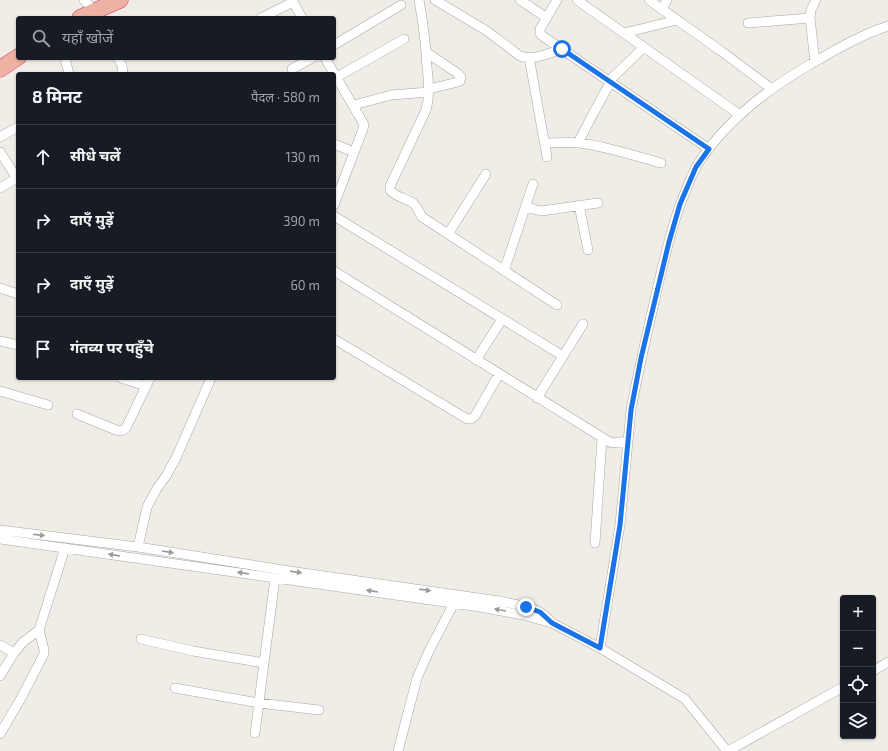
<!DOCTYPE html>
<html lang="hi">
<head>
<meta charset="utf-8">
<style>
  body { margin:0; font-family:"Exo 2","Noto Sans Devanagari",sans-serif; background:#20242c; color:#f1f3f6 }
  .controls { position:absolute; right:12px; bottom:12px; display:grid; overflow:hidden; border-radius:4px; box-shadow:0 1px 3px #0004 }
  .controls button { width:36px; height:36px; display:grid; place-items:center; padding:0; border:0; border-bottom:1px solid #363941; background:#171b24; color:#f1f3f6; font:20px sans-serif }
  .stop { position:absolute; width:12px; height:12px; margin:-9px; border:3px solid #1a73e8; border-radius:50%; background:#fff }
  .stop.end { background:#1a73e8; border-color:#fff; box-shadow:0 1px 4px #0008 }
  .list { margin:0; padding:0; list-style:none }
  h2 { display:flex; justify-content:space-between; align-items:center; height:52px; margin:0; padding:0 16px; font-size:17px }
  h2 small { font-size:13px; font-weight:400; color:#9ea1a6 }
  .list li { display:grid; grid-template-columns:26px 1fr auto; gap:12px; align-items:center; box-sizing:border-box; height:64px; padding:0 16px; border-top:1px solid #363941 }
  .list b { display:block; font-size:15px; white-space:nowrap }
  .list em { font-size:13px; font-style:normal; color:#9ea1a6 }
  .icon { flex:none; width:22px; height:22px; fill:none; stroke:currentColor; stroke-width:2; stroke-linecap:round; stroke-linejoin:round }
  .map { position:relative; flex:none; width:888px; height:751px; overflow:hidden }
  .search { position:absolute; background:#171b24; box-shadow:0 1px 3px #0004; left:16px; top:16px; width:320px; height:44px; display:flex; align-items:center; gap:10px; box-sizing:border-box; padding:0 14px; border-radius:4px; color:#9ea1a6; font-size:15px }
  .panel { position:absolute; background:#171b24; box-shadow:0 1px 3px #0004; left:16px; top:72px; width:320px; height:308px; border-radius:4px }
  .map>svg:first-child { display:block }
</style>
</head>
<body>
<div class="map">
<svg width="888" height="751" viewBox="0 0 888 751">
  <rect width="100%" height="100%" fill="#f0ede7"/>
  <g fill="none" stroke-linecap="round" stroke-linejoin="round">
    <defs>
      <path id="minor" d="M84,0L95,11L96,14
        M292,0L302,18
        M419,0C423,22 426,45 427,68C429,82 430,96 426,110L390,186V190C395,197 406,198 413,203C417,206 419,212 422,217L557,305
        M435,0L487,31L520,56C533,61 549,53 562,49
        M520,0L547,18
        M557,0L540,29V32L541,35L709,149
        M577,0L740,115
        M649,0L721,51L772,89
        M662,9L667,0
        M261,18L293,2
        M748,23L810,18
        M624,33L677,20
        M334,45L401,5
        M426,52L457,73L461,77L460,81L458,82L429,89
        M529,57L547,157
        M65,58L69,74
        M118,58L122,66L123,74
        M325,58L362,121L364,125L363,129L334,205
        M815,62L810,18L811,10L816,0
        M292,69L312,58
        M337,77L404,39
        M609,81L644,47
        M354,105L391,95L429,92
        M0,137L18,127
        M545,143C556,143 568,142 579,143C606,146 635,156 661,163
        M578,143L594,112L610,83
        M334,144L354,152
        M0,152L18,180
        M0,188L17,178
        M579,205L588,250
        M526,206L533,209L541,211L598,203
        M334,216L563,356
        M448,234L486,174
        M334,271L608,441L612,443L628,441
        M504,271L533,184
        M0,288L18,294
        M334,339L467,419H471L475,416L499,374
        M0,341L18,345
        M476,360L502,319
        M121,378L146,386
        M0,391L48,405
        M537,398L583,324
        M77,414L116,430C121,431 123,431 126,428L150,378
        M0,530L138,547L296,572L499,601C512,604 529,605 541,613C545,615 548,619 551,622
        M0,539L480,607L523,615L552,623L600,648L685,699L727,751
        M595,543L602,438
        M138,547L147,507L156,490L166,476L176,458L211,378
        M141,639L193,651L264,663
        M0,645L14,653
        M600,648L620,525L631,410C639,366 650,321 660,277C667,248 674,218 686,190C689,182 693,173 697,165C725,122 766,90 809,65C834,51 860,35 888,26
        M873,671L888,662
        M0,676L14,653L23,642L39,630
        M175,688L259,703L319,710
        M255,733L275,578
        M0,734L20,700L44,654V650L39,630L65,548
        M398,751L417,678L429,651L454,603
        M728,751L843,687"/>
      <path id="trunk" d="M80,18L95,11L120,0
        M0,69L18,57"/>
    </defs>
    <use href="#minor" stroke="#a7a7a7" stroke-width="10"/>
    <use href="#trunk" stroke="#d52d69" stroke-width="17"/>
    <use href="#minor" stroke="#fff" stroke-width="9"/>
    <use href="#trunk" stroke="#eeb2a4" stroke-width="16"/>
  </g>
  <defs><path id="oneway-solid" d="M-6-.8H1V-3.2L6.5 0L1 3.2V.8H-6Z"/></defs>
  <g fill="#9b9b9b">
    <use href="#oneway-solid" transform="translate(39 535) rotate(7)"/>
    <use href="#oneway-solid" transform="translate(168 552) rotate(9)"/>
    <use href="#oneway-solid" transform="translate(114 555) rotate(-172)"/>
    <use href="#oneway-solid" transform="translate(296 572) rotate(8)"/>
    <use href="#oneway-solid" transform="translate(243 573) rotate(-172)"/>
    <use href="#oneway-solid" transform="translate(425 590) rotate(8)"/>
    <use href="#oneway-solid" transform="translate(372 591) rotate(-172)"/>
    <use href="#oneway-solid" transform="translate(500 610) rotate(-170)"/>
  </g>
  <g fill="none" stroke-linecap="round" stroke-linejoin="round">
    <path stroke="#1a73e8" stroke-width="5" d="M526,607L540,612L552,623L600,648L620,525L631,410L641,358L669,242L680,204L696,167L709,149L562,49"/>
  </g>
</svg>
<div class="controls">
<button>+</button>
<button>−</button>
<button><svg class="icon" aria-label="locate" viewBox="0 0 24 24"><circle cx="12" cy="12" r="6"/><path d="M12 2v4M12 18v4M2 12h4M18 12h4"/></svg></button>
<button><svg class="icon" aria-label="layers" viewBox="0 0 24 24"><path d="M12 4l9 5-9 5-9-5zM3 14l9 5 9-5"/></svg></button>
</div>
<div class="stop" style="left:562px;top:49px"></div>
<div class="stop end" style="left:526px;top:607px"></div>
<div class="search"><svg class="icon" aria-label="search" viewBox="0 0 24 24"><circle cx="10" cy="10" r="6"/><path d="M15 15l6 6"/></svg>यहाँ खोजें</div>
<section class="panel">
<h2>8 मिनट<small>पैदल · 580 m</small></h2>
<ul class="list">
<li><svg class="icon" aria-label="ahead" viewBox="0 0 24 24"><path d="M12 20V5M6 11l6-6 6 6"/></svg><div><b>सीधे चलें</b></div><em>130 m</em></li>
<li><svg class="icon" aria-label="right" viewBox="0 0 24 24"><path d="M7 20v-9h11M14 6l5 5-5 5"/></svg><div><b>दाएँ मुड़ें</b></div><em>390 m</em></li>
<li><svg class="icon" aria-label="right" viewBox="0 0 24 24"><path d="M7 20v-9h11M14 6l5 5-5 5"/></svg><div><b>दाएँ मुड़ें</b></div><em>60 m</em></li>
<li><svg class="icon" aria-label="arrive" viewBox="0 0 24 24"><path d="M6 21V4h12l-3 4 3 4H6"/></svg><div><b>गंतव्य पर पहुँचे</b></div></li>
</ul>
</section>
</div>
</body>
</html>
